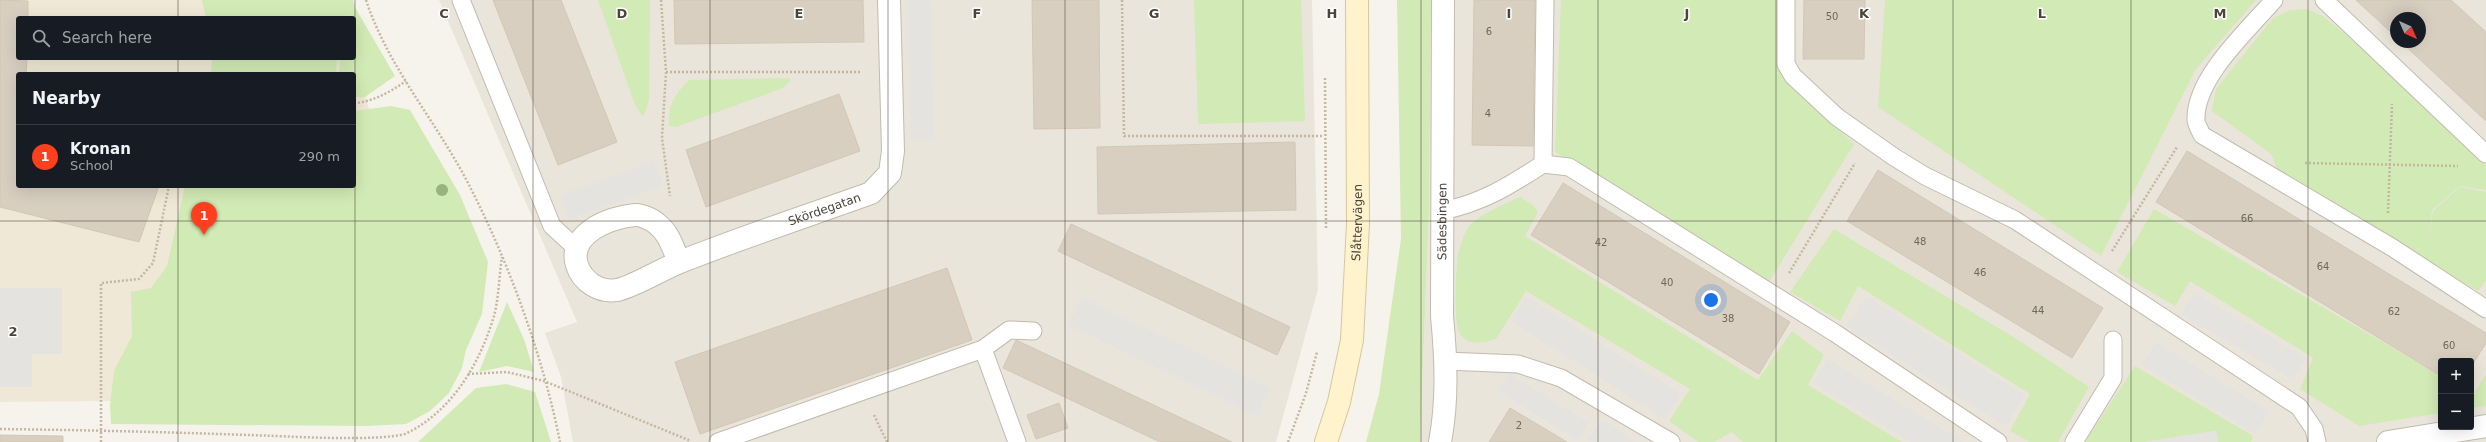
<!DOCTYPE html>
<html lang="en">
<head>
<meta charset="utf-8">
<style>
  body { margin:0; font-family:"DejaVu Sans",sans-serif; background:#20242c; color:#f1f3f6 }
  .controls { position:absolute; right:12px; bottom:12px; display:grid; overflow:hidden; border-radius:4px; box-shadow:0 4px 16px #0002 }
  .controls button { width:36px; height:36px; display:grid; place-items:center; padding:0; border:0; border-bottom:1px solid #363941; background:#171b24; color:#f1f3f6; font:20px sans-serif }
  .compass { position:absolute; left:2390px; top:12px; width:36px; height:36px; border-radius:50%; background:#171b24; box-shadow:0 4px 16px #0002; rotate:135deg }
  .you { position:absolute; left:1711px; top:300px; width:14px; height:14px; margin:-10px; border:3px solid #fff; border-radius:50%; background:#1a73e8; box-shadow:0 0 0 6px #1a73e833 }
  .badge { display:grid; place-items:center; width:26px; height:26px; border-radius:50%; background:#fc3f1d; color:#fff; font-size:13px; font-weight:700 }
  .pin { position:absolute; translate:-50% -33px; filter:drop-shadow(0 1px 2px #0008) }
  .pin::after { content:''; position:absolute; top:21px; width:14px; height:12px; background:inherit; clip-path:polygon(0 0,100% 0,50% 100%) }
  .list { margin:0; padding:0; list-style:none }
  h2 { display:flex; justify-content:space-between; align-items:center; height:52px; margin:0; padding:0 16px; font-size:17px }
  h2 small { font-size:13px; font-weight:400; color:#9ea1a6 }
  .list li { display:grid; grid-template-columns:26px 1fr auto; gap:12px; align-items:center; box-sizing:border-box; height:64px; padding:0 16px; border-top:1px solid #363941 }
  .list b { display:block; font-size:15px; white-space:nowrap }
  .list p { margin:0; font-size:13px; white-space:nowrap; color:#9ea1a6 }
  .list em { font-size:13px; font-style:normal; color:#9ea1a6 }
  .icon { flex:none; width:22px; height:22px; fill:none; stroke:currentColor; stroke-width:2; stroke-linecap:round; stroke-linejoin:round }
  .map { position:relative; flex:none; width:2486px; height:442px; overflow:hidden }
  .search { position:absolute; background:#171b24; box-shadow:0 4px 16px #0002; left:16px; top:16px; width:340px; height:44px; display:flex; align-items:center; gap:10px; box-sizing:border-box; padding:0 14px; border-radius:4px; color:#9ea1a6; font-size:15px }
  .panel { position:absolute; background:#171b24; box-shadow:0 4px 16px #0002; left:16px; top:72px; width:340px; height:116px; border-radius:4px }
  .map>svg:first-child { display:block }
</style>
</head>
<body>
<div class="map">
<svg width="2486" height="442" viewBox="0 0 2486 442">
  <rect width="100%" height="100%" fill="#f6f3ec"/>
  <path fill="#eae5da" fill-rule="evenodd" d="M439,0H1312L1318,289L1276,442H573L561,377L545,333L577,322Z
    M1431,0H2486V442H1420L1429,211ZM2396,18H2420V42H2396ZM2441,361H2471V427H2441Z"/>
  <path fill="#efe8d6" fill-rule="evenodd" d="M0,0H335L340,18H18V58H353L424,284L294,399L0,402ZM18,74H354V186H18Z"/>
  <path fill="#d2eab5" d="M202,0H353L356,9L395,76L365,97H354V74H339L340,58H354V18H206Z
    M598,0H650L649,100L643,117L635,105Z
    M1194,0H1301L1305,121L1198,124Z
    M1397,0H1431L1429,211L1420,442H1366L1379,394L1401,239Z
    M1561,0H1777V65L1784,78L1854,144L1769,282L1555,152Z
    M1885,0H2256L2196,69L2101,256L1878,107Z
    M2307,9L2323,16L2365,51L2486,166V190L2460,186L2432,210L2428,242L2433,211L2460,187L2486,192V281L2478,291L2279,174L2271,154L2212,111L2216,89L2273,18L2290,10Z
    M212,58H337L336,74H211Z
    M789,78L791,80L783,88L676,127L669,126C667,106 675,94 689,80Z
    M391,106L410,110L460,195L488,262L482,314L466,350L462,368L449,393L430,411L406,424L367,426L111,424L110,405L114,371L132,336L131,292L151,288L167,266L185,186H354V111Z
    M1520,197L1533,205L1538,212L1525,236L1758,380L1792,331L1824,355L1808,385L1902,442H1743L1732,432L1714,442H1698L1669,421L1690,389L1526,291L1496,339C1484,343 1468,346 1460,334C1453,325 1456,267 1458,254C1460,247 1464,234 1468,228C1478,214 1505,204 1520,197Z
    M2154,209L2441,376V413L2359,426L2300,389L2313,358L2190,281L2175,306L2117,272Z
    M1834,229L2015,338L2089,387L2058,442H2030L2010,431L2030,394L1858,286L1840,321L1790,292Z
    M507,302L524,339L534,372L507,366L479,372Z
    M2135,366L2253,436L2251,442H2218L2216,431L2143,442H2085Z
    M2486,374V406L2471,408V398Z
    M506,384L535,392L551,442H418L476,388Z"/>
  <path fill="#e5e3e0" d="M907,0H931L934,139L911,140Z
    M654,161L663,186L569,219L560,195Z
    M0,288H62V354H32V387H0Z
    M2194,292L2306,358L2293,380L2181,314Z
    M1526,296L1681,394L1665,419L1511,321Z
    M1866,296L2025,395L2006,426L1846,327Z
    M1082,297L1270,388L1257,416L1068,325Z
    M2156,342L2269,411L2255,434L2142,365Z
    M1827,359L1964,442H1910L1813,383Z
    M1509,373L1588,423L1577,440L1498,391Z
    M1602,419L1635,442H1591L1587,440Z
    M2216,431L2218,442H2143Z"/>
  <path fill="#d8cfc1" stroke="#d3c7b4" d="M0,0L28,1V18H18V58H27L26,74H18V186H159L139,242L0,207Z
    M493,0H561L617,142L558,165Z
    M674,0H863L864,42L675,44Z
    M1032,0H1099L1100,128L1034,129Z
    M1474,0H1535L1533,146L1472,145Z
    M1804,0H1865L1864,59H1803Z
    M2356,0H2451L2486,32V121L2401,42H2420V18H2396V37Z
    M839,94L860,151L706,207L686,150Z
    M1295,142L1296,210L1098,214L1097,147Z
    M2187,151L2486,333V343L2471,367V361H2441V376L2156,202Z
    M1878,170L2103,308L2072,358L1847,221Z
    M1563,183L1790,322L1759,374L1531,235Z
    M1071,224L1290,327L1277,355L1058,251Z
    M947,268L972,340L700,434L675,362Z
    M1016,340L1232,442H1160L1003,368Z
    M1059,403L1068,428L1036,439L1027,415Z
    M1510,408L1567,442H1489Z
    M0,435L63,436V442H0Z"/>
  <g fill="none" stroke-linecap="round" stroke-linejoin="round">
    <defs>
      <path id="lane" d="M461,0L552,226L576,248
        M1786,0V64L1793,76L1837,117L1894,157L1925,176L2015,220L2299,407L2314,429L2317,442
        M2274,0C2248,30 2196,77 2196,118C2195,123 2200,130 2202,135L2393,248L2486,309
        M2324,0L2486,154
        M1543,164L1569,167L1835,333L1998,442
        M1442,211C1482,203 1509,186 1543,164L1545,0
        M983,349L1009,330L1033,331
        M1446,361L1518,364L1561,378L1671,442
        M718,442L983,349L1017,442
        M2074,442L2113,378V340"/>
      <g id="street">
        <path id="s1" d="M679,262C673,248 669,233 657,224C653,220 640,214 635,215C610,217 567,234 577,265C582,281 599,293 617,290C631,288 664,268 680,262C743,237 807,216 871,193L890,173L893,151L889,0"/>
        <path id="s2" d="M1440,442C1448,400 1446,358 1442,316L1443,0"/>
        <path d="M2388,442L2486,426"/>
      </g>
      <g id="secondary">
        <path id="s3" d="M1326,442L1339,402L1352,340L1358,224L1357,0"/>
      </g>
    </defs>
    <use href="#lane" stroke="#c2bbae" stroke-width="19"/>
    <use href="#street" stroke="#c2bbae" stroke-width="24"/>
    <use href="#secondary" stroke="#d6c79b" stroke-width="24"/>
    <path stroke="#c4b79f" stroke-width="2.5" stroke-dasharray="2 2" stroke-linecap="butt" d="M366,0C388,67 436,121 468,183C508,260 543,356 560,442
      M661,0L666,72L662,138L670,196
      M1122,0L1124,136H1324
      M666,72H861
      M1325,78L1326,229
      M354,103C373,102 390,92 406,81
      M2305,163L2458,166
      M2388,213L2392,104
      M2112,251L2177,147
      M1789,273L1855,163
      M468,374L507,372L544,381L691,441
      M874,415L887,442
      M0,429C83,430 165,432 248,435C287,436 372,442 405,434C452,412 480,363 494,316C499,297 499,276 502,257
      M101,442V283L139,279L153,263L169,186
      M1288,442L1306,393L1317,352"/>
    <use href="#lane" stroke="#fff" stroke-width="17"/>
    <use href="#street" stroke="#fff" stroke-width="22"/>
    <use href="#secondary" stroke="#fff3cd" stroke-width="22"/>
  </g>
  <circle fill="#97b381" cx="442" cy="190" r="6"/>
  <path fill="none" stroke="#4b4439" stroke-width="1" stroke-opacity="0.55" d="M178,0V18M355,0V442M533,0V442M710,0V442M888,0V442M1065,0V442M1243,0V442M1421,0V442M1598,0V442M1776,0V442M1953,0V442M2131,0V442M2308,0V442M178,58V74M178,186V442M0,221H2486"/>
  <g text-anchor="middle" stroke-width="3" stroke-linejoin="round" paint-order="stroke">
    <g font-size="10" fill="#6e675b">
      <text x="1832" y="20">50</text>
      <text x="1489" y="35">6</text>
      <text x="1488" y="117">4</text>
      <text x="2247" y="222">66</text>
      <text x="1920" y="245">48</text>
      <text x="1601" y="246">42</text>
      <text x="2323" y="270">64</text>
      <text x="1980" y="276">46</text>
      <text x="1667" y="286">40</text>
      <text x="2038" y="314">44</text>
      <text x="2394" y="315">62</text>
      <text x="1728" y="322">38</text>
      <text x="2449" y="349">60</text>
      <text x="1519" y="429">2</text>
    </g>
    <g font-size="12" fill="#4b4439" stroke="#fff">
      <text dy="4" stroke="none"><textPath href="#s1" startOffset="430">Skördegatan</textPath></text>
      <text dy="4" stroke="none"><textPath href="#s2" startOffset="221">Sädesbingen</textPath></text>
      <text dy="4" stroke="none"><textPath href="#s3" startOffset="223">Slåttervägen</textPath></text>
    </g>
  </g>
  <g font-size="13" text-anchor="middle" font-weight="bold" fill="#4b4439" stroke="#fff" stroke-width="3" stroke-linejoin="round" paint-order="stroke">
    <text x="444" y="18">C</text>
    <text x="622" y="18">D</text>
    <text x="799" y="18">E</text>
    <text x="977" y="18">F</text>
    <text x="1154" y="18">G</text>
    <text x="1332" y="18">H</text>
    <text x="1509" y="18">I</text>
    <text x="1687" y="18">J</text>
    <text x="1864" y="18">K</text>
    <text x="2042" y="18">L</text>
    <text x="2220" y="18">M</text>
    <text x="13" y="336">2</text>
  </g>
</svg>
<div class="controls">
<button>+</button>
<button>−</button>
</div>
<svg class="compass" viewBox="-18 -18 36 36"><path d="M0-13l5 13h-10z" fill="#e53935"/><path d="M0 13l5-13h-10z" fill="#9ea1a6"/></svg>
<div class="you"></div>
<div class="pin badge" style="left:204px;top:235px">1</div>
<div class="search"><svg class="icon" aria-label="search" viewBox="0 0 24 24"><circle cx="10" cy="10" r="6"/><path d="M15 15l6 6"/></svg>Search here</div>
<section class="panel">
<h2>Nearby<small></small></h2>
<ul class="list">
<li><span class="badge">1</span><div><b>Kronan</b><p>School</p></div><em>290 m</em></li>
</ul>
</section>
</div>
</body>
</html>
